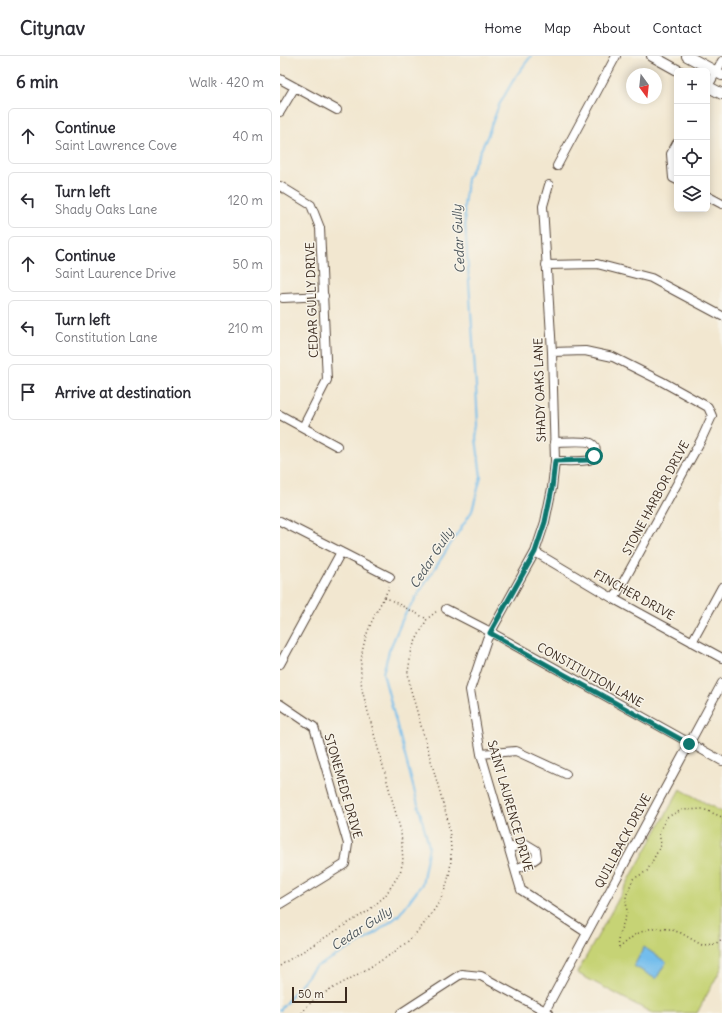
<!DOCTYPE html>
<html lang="en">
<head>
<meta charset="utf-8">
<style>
  body { margin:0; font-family:Delius,sans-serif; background:#f2f2f3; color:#2b2b33 }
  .controls { position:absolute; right:12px; top:12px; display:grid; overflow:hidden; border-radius:6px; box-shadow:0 2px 10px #0003 }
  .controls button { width:36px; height:36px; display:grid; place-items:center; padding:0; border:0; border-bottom:1px solid #e1e1e2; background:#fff; color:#2b2b33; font:20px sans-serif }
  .compass { position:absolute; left:346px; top:12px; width:36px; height:36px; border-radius:50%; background:#fff; box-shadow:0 2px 10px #0003; rotate:165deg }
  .scale { position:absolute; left:12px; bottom:10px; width:55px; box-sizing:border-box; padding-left:4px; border:2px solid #3b2a1e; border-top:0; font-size:11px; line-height:14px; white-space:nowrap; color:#3b2a1e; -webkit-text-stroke:3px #f7f3e8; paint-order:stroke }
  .stop { position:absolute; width:12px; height:12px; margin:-9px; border:3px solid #0f766e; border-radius:50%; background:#fff }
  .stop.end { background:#0f766e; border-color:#fff; box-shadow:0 1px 4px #0008 }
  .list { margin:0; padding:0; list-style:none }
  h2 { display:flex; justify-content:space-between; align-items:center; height:52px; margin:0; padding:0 16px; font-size:17px }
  h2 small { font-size:13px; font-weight:400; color:#7c7c81 }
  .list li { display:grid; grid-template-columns:26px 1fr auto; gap:12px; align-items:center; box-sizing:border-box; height:56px; margin:0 8px 8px; padding:0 8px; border:1px solid #e1e1e2; border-radius:6px }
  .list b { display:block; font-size:15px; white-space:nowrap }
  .list p { margin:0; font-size:13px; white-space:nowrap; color:#7c7c81 }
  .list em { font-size:13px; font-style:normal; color:#7c7c81 }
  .icon { flex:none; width:22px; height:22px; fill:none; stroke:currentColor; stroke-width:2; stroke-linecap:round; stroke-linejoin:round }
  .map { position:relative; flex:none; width:442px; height:957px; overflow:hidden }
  header { display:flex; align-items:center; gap:24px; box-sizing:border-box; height:56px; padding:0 20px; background:#fff; border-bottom:1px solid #e1e1e2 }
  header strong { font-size:19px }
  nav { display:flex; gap:22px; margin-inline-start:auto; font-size:14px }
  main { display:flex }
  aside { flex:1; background:#fff }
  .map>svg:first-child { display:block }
</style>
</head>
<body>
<header>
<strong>Citynav</strong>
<nav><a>Home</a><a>Map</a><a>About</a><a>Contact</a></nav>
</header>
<main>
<aside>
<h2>6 min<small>Walk · 420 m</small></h2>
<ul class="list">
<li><svg class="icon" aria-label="ahead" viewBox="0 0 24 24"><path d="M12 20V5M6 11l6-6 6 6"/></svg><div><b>Continue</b><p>Saint Lawrence Cove</p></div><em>40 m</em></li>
<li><svg class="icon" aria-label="left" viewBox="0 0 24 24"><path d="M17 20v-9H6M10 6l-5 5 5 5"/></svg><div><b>Turn left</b><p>Shady Oaks Lane</p></div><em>120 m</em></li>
<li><svg class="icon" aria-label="ahead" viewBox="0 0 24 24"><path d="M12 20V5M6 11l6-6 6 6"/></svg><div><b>Continue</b><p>Saint Laurence Drive</p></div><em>50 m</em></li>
<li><svg class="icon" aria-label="left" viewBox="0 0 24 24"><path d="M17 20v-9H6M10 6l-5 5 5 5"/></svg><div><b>Turn left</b><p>Constitution Lane</p></div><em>210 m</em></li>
<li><svg class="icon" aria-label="arrive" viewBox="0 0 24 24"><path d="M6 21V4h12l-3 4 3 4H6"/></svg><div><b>Arrive at destination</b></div></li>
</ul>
</aside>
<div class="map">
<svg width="442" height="957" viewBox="0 0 442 957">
  <rect width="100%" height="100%" fill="#f7f3e8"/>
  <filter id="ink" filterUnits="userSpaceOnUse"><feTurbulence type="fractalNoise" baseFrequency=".025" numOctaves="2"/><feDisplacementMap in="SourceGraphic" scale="8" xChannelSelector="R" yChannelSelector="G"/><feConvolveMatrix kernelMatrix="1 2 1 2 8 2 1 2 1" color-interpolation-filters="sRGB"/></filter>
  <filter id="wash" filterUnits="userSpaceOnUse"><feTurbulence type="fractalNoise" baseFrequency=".012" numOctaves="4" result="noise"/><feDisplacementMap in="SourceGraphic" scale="16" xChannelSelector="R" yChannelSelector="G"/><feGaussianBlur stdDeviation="0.9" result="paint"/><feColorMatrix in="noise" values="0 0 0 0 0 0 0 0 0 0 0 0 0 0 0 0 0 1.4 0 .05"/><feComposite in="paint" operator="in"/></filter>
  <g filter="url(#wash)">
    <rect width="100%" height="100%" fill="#f2e7d0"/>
    <path fill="#c6d375" stroke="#807e4a" d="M400,733L442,756V911L417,957H372L297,917Z"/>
    <path fill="#73bdec" stroke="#577485" d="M364,891L386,906L376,923L354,910Z"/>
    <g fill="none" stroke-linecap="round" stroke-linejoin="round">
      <path stroke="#73bdec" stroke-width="2" d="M0,954L34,912L90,881L118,860L142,828L149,790L103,617L109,595L124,560L192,455L201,421L196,382L198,370L196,330L184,151L187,123L207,81L219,49L234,23L251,0"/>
    </g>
  </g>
  <g filter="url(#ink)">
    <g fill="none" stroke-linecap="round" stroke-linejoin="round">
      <defs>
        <path id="minor" d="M0,23L57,54
          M427,32L442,5
          M0,56L15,31
          M397,87L391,98L393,122L397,124
          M277,110L336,0
          M269,129L263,150L272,296L275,405L272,432L265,466L255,496L207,583L190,634L201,698L241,834L307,877
          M0,130L31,149L40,172L47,324L23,371
          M427,140L442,148
          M266,209L317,208L371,222L442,260
          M3,242L44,240
          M272,296L305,295L333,301L381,325L428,351L432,360L421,384L334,543
          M0,359L57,390
          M274,386C281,386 306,384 311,387C318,391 317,401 309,404C302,406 283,405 275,405
          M0,465L110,521
          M255,496L334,543L442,602
          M166,553L205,573L442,705
          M412,586L442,531
          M0,608L61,496
          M0,648L34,671L68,788L65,808L0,848
          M201,698L236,695L286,718
          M229,792L246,788L256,794L257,802L248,808L235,813
          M265,955L442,627
          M121,957L181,918L201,920L269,957"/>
        <path id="major" d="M372,0L399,15
          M407,0L442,19
          M427,30L442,38"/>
      </defs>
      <use href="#minor" stroke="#564639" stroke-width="10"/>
      <use href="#major" stroke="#564639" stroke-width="12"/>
      <path stroke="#564639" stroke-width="1.5" stroke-dasharray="1 3" stroke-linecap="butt" d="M105,541L147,563
        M339,892L338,881L347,857L346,840L353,823L367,815L381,789L379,776L387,761L402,754L423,753L442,761
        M339,892L356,878L372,872L389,873L401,877L422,889L435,888L442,883
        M0,910L7,905L88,855L105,840L120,817L123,805L121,776L82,634C77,591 88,571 108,534L109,530
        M22,957C32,941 52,933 68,924C86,913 106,903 122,890C133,882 141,872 149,861C174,828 174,800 167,761L130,631L128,616L132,592L147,563L157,555"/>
      <use href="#minor" stroke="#fff" stroke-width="8"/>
      <use href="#major" stroke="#fff" stroke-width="10"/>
    </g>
  </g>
  <g fill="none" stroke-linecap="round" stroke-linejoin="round" filter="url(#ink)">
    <path stroke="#0f766e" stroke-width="5" d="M314,400L309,404L275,405L272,432L265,466L255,496L210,577L409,688"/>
  </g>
  <g text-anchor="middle" stroke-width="3" stroke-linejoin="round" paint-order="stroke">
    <g font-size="12" fill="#3b2a1e" stroke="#f7f3e8">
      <text transform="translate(32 244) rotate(-92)" y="4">CEDAR GULLY DRIVE</text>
      <text transform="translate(260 334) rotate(-92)" y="4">SHADY OAKS LANE</text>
      <text transform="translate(376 442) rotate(-62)" y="4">STONE HARBOR DRIVE</text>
      <text transform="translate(354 539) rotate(29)" y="4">FINCHER DRIVE</text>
      <text transform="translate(310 619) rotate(29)" y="4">CONSTITUTION LANE</text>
      <text transform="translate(63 730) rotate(74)" y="4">STONEMEDE DRIVE</text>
      <text transform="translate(230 750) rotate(74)" y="4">SAINT LAURENCE DRIVE</text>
      <text transform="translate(343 785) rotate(-62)" y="4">QUILLBACK DRIVE</text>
    </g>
    <g font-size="13" font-style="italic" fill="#4c565c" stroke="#f7f3e8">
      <text transform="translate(178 183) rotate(-93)" y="5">Cedar Gully</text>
      <text transform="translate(151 502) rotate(-57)" y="5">Cedar Gully</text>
      <text transform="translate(81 872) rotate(-33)" y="5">Cedar Gully</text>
    </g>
  </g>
</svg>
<div class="controls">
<button>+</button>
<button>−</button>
<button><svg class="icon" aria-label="locate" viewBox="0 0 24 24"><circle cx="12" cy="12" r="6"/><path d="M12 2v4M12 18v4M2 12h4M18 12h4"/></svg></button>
<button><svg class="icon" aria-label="layers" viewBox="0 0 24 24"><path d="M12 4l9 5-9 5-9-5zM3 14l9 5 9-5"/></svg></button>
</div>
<svg class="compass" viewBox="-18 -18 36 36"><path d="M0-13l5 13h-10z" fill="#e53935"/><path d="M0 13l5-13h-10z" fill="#7c7c81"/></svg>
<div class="scale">50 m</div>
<div class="stop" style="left:314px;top:400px"></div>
<div class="stop end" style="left:409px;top:688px"></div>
</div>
</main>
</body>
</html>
